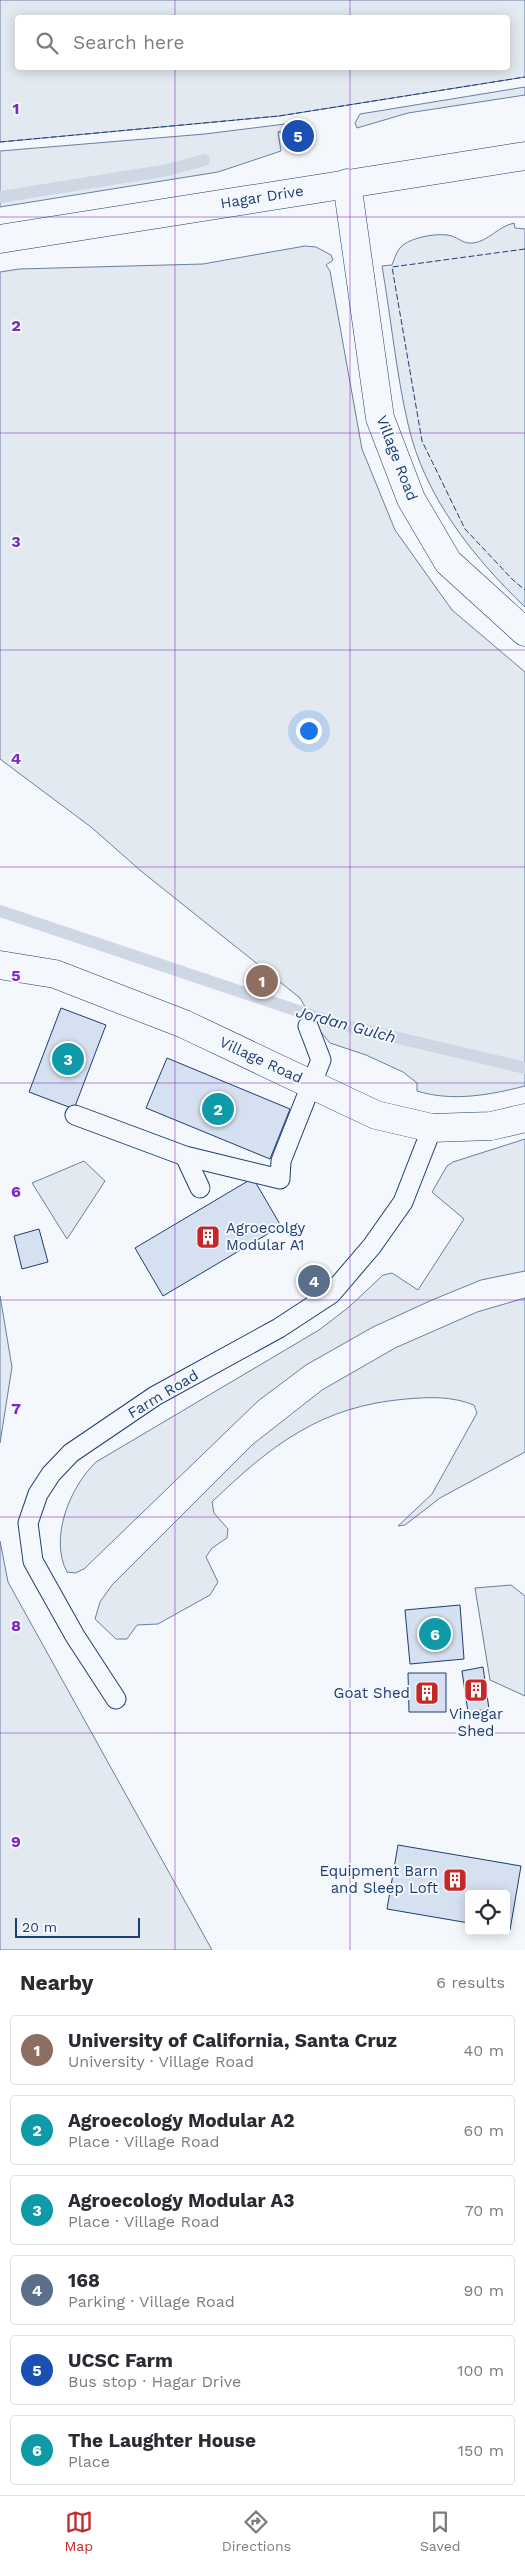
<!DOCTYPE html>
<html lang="en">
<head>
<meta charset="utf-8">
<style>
  body { margin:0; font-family:"Work Sans",sans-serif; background:#f7f7f7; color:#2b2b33 }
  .controls { position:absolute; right:15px; bottom:15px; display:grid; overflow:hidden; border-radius:5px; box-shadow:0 2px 12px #0003 }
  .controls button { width:45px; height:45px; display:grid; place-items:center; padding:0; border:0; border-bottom:1px solid #e1e1e2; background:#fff; color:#2b2b33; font:25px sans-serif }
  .scale { position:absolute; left:15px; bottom:12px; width:125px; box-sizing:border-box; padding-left:5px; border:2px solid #1d3f73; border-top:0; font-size:14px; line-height:18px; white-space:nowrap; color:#1d3f73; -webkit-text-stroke:4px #f4f7fb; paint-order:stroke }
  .you { position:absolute; left:308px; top:730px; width:18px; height:18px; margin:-12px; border:4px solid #fff; border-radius:50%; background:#1a73e8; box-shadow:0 0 0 8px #1a73e833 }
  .badge { display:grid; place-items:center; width:32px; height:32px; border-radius:50%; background:#c62828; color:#fff; font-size:16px; font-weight:700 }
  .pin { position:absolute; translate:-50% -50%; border:2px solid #fff; box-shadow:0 1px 5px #0006 }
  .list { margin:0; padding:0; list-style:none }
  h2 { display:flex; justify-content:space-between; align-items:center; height:65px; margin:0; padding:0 20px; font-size:21px }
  h2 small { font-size:16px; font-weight:400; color:#7c7c81 }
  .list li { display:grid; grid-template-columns:32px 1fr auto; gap:15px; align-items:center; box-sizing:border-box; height:70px; margin:0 10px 10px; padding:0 10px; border:1px solid #e1e1e2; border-radius:5px }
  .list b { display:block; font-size:19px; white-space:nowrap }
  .list p { margin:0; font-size:16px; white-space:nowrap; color:#7c7c81 }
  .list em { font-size:16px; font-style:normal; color:#7c7c81 }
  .icon { flex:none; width:28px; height:28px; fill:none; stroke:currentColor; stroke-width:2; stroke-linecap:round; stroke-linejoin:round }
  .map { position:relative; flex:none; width:525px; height:1950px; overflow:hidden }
  .search { position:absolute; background:#fff; box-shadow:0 2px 12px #0003; left:15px; right:15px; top:15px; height:55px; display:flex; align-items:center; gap:12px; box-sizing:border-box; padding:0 18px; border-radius:5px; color:#7c7c81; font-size:19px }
  .sheet { height:545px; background:#fff }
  nav { display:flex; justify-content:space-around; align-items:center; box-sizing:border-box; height:70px; border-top:1px solid #e1e1e2; background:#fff; font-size:14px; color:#7c7c81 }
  nav a { display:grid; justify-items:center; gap:2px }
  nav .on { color:#c62828 }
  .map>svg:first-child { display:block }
  .green { fill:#e3e9f0; stroke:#687fa3; fill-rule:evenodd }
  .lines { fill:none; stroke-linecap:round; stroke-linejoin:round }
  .stream { stroke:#cfd7e4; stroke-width:12 }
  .building { fill:#d5e0f0; stroke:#1d3f73 }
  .lane-casing { stroke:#1d3f73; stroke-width:21 }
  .street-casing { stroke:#1d3f73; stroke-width:29 }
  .secondary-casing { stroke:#1d3f73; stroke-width:29 }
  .lane { stroke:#f4f7fb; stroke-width:19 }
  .street { stroke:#f4f7fb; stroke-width:28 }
  .secondary { stroke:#f4f7fb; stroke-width:28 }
  .fence { stroke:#1d3f73; stroke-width:1; stroke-dasharray:6 2.5; stroke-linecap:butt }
  .grid { fill:none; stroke:#7b2cbf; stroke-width:1; stroke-opacity:0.55 }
  .labels { text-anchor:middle; stroke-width:4; stroke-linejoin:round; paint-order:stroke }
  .street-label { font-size:15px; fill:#1d3f73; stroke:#f4f7fb }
  .poi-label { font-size:15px; fill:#1d3f73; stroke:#f4f7fb; text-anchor:end }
  .water-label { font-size:16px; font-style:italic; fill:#1d3f73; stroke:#f4f7fb }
  .grid-label { font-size:16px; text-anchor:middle; font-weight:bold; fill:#7b2cbf; stroke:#f4f7fb; stroke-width:4; stroke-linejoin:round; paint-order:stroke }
</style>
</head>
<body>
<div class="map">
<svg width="525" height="1950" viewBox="0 0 525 1950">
  <rect width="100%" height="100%" fill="#f4f7fb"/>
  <!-- green -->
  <g class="green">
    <path d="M0,0h525v77l-246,39 -279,26zM18,18h490v50h-490z"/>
    <polygon points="525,87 525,95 408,113 357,128 355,123 360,114"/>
    <polygon points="293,123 297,127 278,132 281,151 218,172 0,207 0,151 205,134"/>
    <path d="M514,223l1,5 10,1v378c-52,-50 -101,-111 -117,-183 -12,-52 -17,-106 -26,-158l10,-1c3,-8 5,-15 11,-20 10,-8 37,-13 49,-9 8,3 12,8 21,7 16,-2 24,-16 41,-20z"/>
    <path d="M305,246l11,1 15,8 2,5 -7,5 4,6 32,178 33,81 57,80 73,62v414c-35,9 -73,16 -108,5v-8l-14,-11 -37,-17 -36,-12 -14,-17 -16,-28 -159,-127 -50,-44 -91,-68v-487l19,-3 184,-5z"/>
    <path d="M525,1139v132l-44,9 -49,20 -59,27 -67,38 -48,36 -174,168 -9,4 -8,-1c-18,-34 3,-85 29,-110l223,-132 30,-23 34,-32 9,-2 26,17 46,-71 -32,-27 15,-26 6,-4z"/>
    <polygon points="84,1161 105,1181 67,1239 32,1183"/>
    <polygon points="0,1296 12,1367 0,1443"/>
    <path d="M525,1298v154l-85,46 -35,27 -7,1 34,-32 45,-81 -3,-8c-23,-9 -44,-8 -68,-6 -85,7 -135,46 -194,103l2,11 14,16 -1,9 -15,10 -6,9 12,25 -8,13 -52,29 -21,1 -10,14h-11l-21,-20 5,-17 12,-17 140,-140 70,-55 73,-42 82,-36z"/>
    <polygon points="0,1541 8,1582 212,1950 0,1950"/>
    <polygon points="511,1585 525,1596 525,1696 490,1680 475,1588"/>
  </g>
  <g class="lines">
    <!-- stream -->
    <g class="stream">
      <polyline points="0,197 168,170 204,160"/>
      <polyline points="0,911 331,1022 525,1068"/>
    </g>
  </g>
  <!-- building -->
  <g class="building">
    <polygon points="300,127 303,143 285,148 280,132"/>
    <polygon points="61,1008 106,1025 74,1109 29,1092"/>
    <polygon points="167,1058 290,1109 270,1159 146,1108"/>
    <polygon points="253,1178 281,1226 163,1296 135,1248"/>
    <polygon points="39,1229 48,1262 22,1269 14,1236"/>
    <polygon points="460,1605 464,1659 410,1664 405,1610"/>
    <polygon points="483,1667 489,1709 468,1712 462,1671"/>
    <polygon points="408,1673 446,1673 446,1712 409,1712"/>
    <polygon points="398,1845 521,1866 510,1930 506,1930 506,1894 469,1894 469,1923 387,1909"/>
  </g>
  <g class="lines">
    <!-- lane casing -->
    <g class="lane-casing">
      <g id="lane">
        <polyline points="75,1115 185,1156 280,1179 281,1161 321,1060 308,1026"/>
        <polyline points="185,1156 200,1188"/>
        <polyline points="116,1699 75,1636 33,1561 28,1523 38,1494 51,1474 71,1453 155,1396 279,1328 331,1294 372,1246 403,1202 432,1128"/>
      </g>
    </g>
    <!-- street casing -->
    <g class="street-casing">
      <g id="street">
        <polyline points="347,183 380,418 411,499 448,562 525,632"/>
        <polyline points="0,965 55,974 184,1024 376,1115 432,1128 491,1126 525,1118"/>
      </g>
    </g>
    <!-- secondary casing -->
    <g class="secondary-casing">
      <polyline id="secondary" points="0,239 525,156"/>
    </g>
    <!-- lane -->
    <use href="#lane" class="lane"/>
    <!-- street -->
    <use href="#street" class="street"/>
    <!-- secondary -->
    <use href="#secondary" class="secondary"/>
    <!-- fence -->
    <g class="fence">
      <polyline points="0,142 279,116 525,77"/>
      <polyline points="525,249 392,267 422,441 465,529 513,580 525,590"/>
    </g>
  </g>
  <!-- grid -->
  <path class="grid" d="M175,0v18M350,0v18M175,68v1882M350,68v1882M0,217h525M0,433h525M0,650h525M0,867h525M0,1083h525M0,1300h525M0,1517h525M0,1733h525"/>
  <!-- icons -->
  <defs>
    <g id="building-square" transform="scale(1.25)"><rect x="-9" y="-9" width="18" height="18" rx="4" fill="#c62828" stroke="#f4f7fb"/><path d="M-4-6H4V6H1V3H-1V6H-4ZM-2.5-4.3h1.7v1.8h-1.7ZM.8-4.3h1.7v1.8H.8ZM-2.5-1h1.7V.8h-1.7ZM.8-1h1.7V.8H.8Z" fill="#fff"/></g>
  </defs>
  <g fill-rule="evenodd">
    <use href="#building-square" x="208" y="1237"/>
    <use href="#building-square" x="476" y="1690"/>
    <use href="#building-square" x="427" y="1693"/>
    <use href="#building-square" x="455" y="1880"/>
  </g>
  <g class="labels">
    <!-- street labels -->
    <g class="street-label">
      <text transform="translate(262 197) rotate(-9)" y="5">Hagar Drive</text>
      <text transform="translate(397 458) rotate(69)" y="5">Village Road</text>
      <text transform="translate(261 1060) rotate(25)" y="5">Village Road</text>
      <text transform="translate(163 1394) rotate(-31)" y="5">Farm Road</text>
    </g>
    <!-- poi labels -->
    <g class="poi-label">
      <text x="226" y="1233" text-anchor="start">Agroecolgy<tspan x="226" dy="17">Modular A1</tspan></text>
      <text x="410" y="1698">Goat Shed</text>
      <text x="476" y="1719" text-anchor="middle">Vinegar<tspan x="476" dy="17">Shed</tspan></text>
      <text x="438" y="1876">Equipment Barn<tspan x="438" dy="17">and Sleep Loft</tspan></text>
    </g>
    <!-- water labels -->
    <g class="water-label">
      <text transform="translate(346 1024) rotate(15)" y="6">Jordan Gulch</text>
    </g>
  </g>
  <g class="grid-label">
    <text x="16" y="114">1</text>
    <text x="16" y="331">2</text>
    <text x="16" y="547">3</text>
    <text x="16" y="764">4</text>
    <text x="16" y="981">5</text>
    <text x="16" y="1197">6</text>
    <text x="16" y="1414">7</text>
    <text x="16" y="1631">8</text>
    <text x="16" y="1847">9</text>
  </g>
</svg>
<div class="controls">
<button><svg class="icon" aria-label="locate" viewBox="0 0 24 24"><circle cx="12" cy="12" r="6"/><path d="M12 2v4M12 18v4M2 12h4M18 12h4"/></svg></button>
</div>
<div class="scale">20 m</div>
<div class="you"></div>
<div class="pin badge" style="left:262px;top:981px;background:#8d6e63">1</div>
<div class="pin badge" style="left:218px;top:1109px;background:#0f9aa8">2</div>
<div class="pin badge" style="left:68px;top:1059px;background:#0f9aa8">3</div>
<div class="pin badge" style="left:314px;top:1281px;background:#5c6f8a">4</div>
<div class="pin badge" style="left:298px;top:136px;background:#1a4fb4">5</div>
<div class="pin badge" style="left:435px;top:1634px;background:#0f9aa8">6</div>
<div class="search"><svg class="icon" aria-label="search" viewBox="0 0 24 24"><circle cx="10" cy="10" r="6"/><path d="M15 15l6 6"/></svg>Search here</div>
</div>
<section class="sheet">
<h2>Nearby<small>6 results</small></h2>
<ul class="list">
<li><span class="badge" style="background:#8d6e63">1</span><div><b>University of California, Santa Cruz</b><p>University · Village Road</p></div><em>40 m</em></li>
<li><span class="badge" style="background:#0f9aa8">2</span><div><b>Agroecology Modular A2</b><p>Place · Village Road</p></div><em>60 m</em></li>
<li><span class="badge" style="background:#0f9aa8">3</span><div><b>Agroecology Modular A3</b><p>Place · Village Road</p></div><em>70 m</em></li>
<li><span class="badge" style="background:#5c6f8a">4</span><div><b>168</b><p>Parking · Village Road</p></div><em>90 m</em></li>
<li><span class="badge" style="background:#1a4fb4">5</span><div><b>UCSC Farm</b><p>Bus stop · Hagar Drive</p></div><em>100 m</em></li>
<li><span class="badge" style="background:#0f9aa8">6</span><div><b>The Laughter House</b><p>Place</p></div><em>150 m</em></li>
</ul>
</section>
<nav>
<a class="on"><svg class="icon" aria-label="map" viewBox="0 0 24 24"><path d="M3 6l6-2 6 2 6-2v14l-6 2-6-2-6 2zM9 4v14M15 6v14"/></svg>Map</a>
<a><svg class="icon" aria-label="directions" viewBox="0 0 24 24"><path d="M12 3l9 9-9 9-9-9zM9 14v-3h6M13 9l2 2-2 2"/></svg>Directions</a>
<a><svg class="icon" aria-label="saved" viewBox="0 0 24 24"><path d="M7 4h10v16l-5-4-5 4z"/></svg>Saved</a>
</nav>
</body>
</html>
